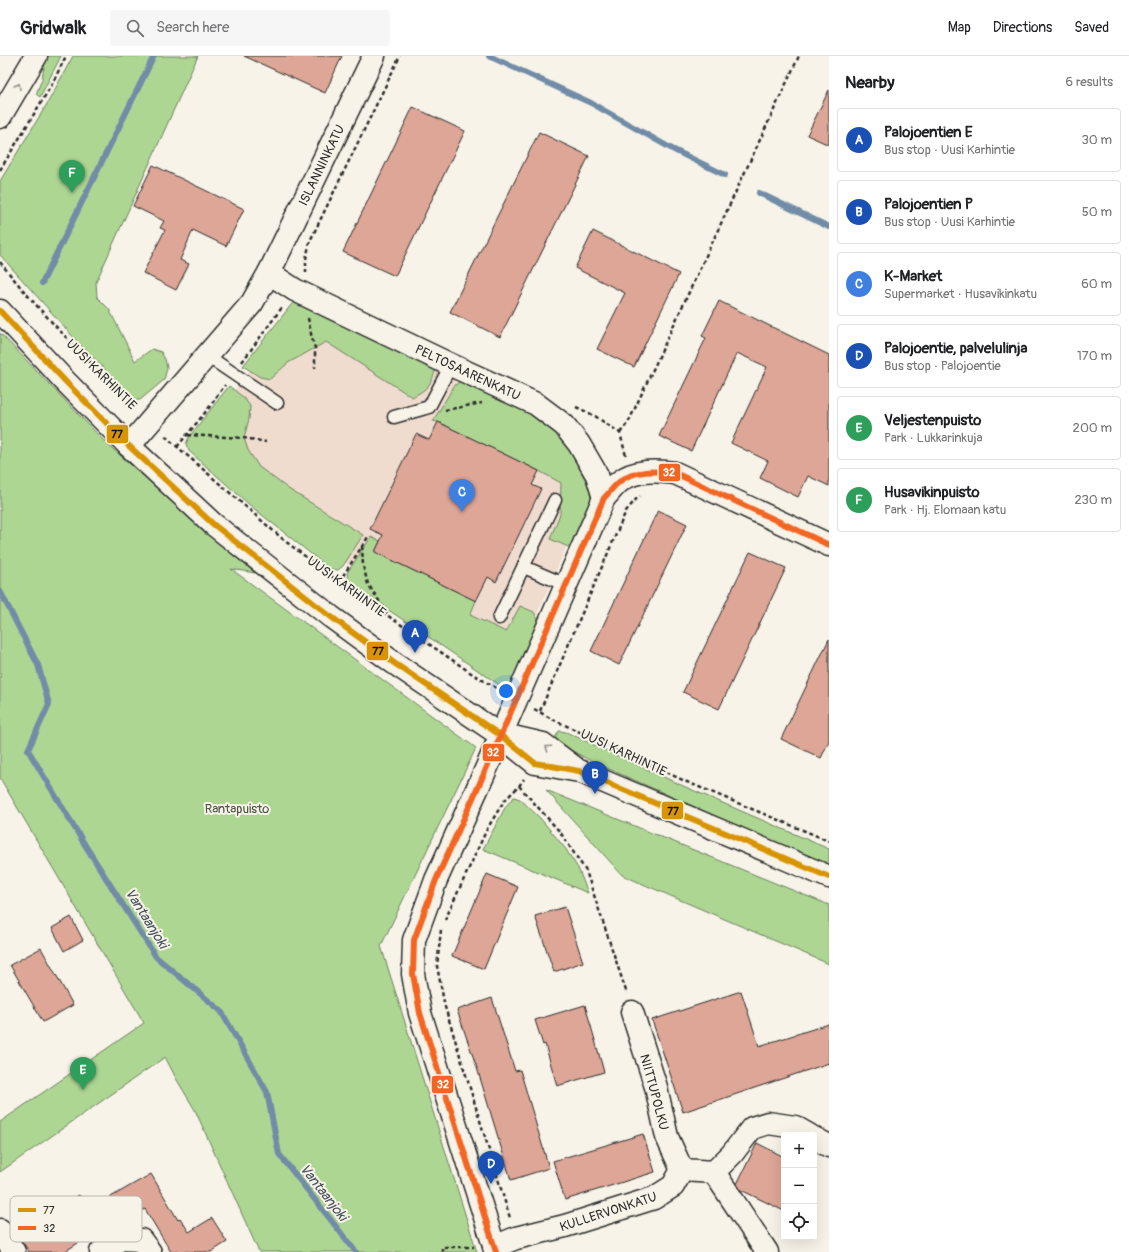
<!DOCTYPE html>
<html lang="en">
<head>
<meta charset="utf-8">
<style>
  body { margin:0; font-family:Pangolin,sans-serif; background:#f6f6f6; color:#202124 }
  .controls { position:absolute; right:12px; bottom:12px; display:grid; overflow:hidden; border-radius:4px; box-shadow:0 4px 16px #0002 }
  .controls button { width:36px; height:36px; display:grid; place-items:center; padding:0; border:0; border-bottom:1px solid #e0e0e0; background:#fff; color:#202124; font:20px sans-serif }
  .you { position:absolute; left:506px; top:635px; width:14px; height:14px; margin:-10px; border:3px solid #fff; border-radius:50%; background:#1a73e8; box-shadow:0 0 0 6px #1a73e833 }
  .badge { display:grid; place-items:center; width:26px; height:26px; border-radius:50%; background:#b45309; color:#fff; font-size:13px; font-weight:700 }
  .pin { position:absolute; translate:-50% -33px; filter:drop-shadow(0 1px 2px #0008) }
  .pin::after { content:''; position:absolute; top:21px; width:14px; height:12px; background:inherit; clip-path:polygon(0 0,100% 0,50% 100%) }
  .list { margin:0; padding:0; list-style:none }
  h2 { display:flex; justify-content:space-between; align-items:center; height:52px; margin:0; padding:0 16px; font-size:17px }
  h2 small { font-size:13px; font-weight:400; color:#757577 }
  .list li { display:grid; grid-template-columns:26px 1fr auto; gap:12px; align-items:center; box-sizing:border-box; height:64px; margin:0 8px 8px; padding:0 8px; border:1px solid #e0e0e0; border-radius:4px }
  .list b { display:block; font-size:15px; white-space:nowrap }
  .list p { margin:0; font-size:13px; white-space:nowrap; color:#757577 }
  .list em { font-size:13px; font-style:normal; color:#757577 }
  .icon { flex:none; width:22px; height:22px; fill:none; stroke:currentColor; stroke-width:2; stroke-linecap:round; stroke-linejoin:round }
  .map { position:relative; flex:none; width:829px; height:1196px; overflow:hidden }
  header { display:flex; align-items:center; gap:24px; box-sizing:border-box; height:56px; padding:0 20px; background:#fff; border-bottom:1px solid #e0e0e0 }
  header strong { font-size:19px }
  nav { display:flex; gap:22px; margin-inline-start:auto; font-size:14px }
  .search { width:280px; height:36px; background:#f6f6f6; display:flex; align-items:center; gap:10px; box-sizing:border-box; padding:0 14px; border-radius:4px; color:#757577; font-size:15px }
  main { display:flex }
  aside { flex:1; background:#fff }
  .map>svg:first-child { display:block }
  .built { fill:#f0dccf }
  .green { fill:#aed693; stroke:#6c805f }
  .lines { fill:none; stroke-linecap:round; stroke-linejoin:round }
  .stream { stroke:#718ca7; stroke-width:6 }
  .building { fill:#dea696; stroke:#2b2b2b }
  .lane-casing { stroke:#2b2b2b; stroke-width:15 }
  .street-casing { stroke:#2b2b2b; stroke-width:25 }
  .secondary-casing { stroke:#2b2b2b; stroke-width:25 }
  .path { stroke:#2b2b2b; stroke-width:2.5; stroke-dasharray:4 3; stroke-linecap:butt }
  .lane { stroke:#f7f3e8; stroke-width:12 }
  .street { stroke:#f7f3e8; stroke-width:22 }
  .secondary { stroke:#f7f3e8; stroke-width:22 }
  .bus-1-casing { stroke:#f7f3e8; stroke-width:9 }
  .bus-2-casing { stroke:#f7f3e8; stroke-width:9 }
  .bus-1 { stroke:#d89406; stroke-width:6 }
  .bus-2 { stroke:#f26522; stroke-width:6 }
  .oneway { stroke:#918f8a }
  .labels { text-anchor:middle; stroke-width:4; stroke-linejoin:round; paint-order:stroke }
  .street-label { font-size:13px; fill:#2b2b2b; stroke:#f7f3e8 }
  .park-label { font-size:13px; fill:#4c5645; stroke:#f7f3e8 }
  .water-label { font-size:14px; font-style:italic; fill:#48535f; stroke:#f7f3e8 }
  .key { fill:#f7f3e8; stroke:#bab7af; stroke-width:1 }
  .key-label { font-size:11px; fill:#2b2b2b }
  .line-badge { stroke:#f7f3e8; stroke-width:1.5 }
  .badge-label { font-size:11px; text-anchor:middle; font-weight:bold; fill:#fff }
  .pale-badge-label { font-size:11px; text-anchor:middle; font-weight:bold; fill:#111 }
</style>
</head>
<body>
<header>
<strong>Gridwalk</strong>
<div class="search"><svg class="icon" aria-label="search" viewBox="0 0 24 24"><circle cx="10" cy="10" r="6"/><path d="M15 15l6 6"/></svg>Search here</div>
<nav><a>Map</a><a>Directions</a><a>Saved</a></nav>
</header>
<main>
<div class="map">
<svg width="829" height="1196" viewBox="0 0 829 1196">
  <rect width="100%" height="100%" fill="#f7f3e8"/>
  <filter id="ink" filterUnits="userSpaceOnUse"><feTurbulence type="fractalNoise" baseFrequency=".025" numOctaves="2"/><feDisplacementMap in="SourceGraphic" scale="8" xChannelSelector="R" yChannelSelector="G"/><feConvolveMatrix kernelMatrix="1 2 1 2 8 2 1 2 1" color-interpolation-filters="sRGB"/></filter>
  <g filter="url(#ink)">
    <!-- built -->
    <polygon class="built" points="303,249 543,368 590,437 507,627 189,390"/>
    <!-- green -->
    <g class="green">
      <polygon points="46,0 61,0 40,41 36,38 42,23"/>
      <polygon points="73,0 198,0 96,226 97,241 109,253 135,305 152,293 161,296 165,303 167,312 164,324 140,344 135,344 76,284 0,199 0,125 47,48"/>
      <path d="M295,244l141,68c-5,17 -8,21 -24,29l-86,-55 -38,21 -18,16 -10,-2 -17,-11z"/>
      <polygon points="0,277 106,387 255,517 231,513 476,692 381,890 477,1196 259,1196 195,1054 177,1024 165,1001 0,1116 0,1066 144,967 0,722"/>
      <polygon points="462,324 538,360 564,381 588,429 591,441 590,452 573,493 550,483 560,458 561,427 539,415 438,366 433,365 454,330"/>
      <polygon points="229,330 243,341 250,350 249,363 244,382 248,394 259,411 290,434 363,479 343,510 338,514 330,513 252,451 189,395 186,388 189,381"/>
      <path d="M371,481l9,4 -5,11 101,49 -6,14 36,17 14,-26 14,6 5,10c-7,17 -20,56 -35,66l-154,-104 -3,-11z"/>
      <polygon points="559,675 566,676 681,729 829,793 829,810 593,706 553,685"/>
      <polygon points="546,734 829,849 829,908 622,819"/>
      <polygon points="514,741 520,743 540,762 565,792 578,812 588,837 483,793 506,750"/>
    </g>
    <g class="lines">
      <!-- stream -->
      <g class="stream">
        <polyline points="489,0 591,47 674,94 725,119"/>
        <polyline points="759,137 829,171"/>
        <polyline points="42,227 154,0"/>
        <polyline points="0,535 38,609 49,648 28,694 85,789 156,901 221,955 267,1036 279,1098 356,1196"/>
      </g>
    </g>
    <!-- building -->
    <g class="building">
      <polygon points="244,0 342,0 325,37"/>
      <polygon points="829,34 829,89 807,79"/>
      <polygon points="413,51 465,75 395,220 343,196"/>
      <polygon points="539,76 589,100 500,281 450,256"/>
      <polygon points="153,109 244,153 226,190 193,174 180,204 189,208 176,234 143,217 165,174 160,172 164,165 133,150"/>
      <polygon points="593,175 679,218 634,311 597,293 625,237 575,212"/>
      <polygon points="719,245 829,299 829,430 808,420 798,441 760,422 768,405 731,387 767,311 737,297 691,395 659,380 706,282 702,280"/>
      <polygon points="438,366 539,415 532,429 541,433 496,526 488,521 476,545 375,496 383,479 370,473 416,378 429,384"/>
      <polygon points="658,454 687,468 619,609 591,595"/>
      <polygon points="750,496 786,512 719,653 683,636"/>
      <polygon points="829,583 829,685 821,702 781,683"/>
      <polygon points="487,818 518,831 484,913 452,900"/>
      <polygon points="565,851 583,906 554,916 535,860"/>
      <polygon points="71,861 83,884 64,895 52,872"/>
      <polygon points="41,892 73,949 43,966 10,909"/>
      <polygon points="741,935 759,990 829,968 829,1007 683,1056 652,964"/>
      <polygon points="492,942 515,1015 520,1014 549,1112 511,1124 477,1012 457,954"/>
      <polygon points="585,949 604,1016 557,1030 545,988 543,989 535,964"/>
      <polygon points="643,1078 655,1116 565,1144 553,1105"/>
      <polygon points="757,1087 784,1101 784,1155 741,1134 737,1128"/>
      <polygon points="151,1118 178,1164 180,1162 189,1176 212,1162 227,1186 211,1196 171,1196 145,1153 123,1166 109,1142"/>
      <polygon points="79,1139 96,1165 85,1173 89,1180 64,1196 29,1196 18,1179"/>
    </g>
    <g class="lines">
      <!-- lane casing -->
      <g class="lane-casing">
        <g id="lane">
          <polyline points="206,299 277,347"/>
          <polyline points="394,361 429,351 451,309"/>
          <polyline points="524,511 566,529"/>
          <polyline points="499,562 555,444"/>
        </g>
      </g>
      <!-- street casing -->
      <g class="street-casing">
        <g id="street">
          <polyline points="269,217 295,234 451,309 536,348 564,369 579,388 597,419 604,442"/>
          <polyline points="129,390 252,247 269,217 374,0"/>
          <polyline points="632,956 656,1031 667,1081 682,1114"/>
          <polyline points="814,1082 829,1090"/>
          <polyline points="714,1116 732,1098 752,1072 768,1067 795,1071 809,1079"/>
          <polyline points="0,1174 14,1196"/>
          <polyline points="494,1191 516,1182 565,1170 654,1142 673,1130 682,1114 714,1116 767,1196"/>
          <polyline points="101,1196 121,1183 141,1184 150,1196"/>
          <path d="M496,1196l-76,-239 -7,-39 1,-34 22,-60 47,-104 121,-278c5,-5 10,-12 15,-16 16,-13 37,-11 56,-9l154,72"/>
        </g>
      </g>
      <!-- secondary casing -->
      <g class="secondary-casing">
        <g id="secondary">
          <polyline points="0,61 36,0"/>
          <polyline points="0,255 65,325 129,390 213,468 330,560 394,607 500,679 535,707 579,715 829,821"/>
          <polyline points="504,679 543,688 575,712"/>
        </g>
      </g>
      <!-- path -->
      <g class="path">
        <polyline points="0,114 51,30 66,0"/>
        <path d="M0,206c41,52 89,99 135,145"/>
        <polyline points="306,217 306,203 310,185 400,0"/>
        <polyline points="308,262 312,283 315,292 315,312"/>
        <polyline points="242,306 283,250"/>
        <polyline points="576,351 595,360 620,377 626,400"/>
        <polyline points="445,354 482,347"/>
        <polyline points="620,377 629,365 799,0"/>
        <polyline points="187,379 244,382 266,386"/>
        <polyline points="165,380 285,485 339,526 474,619 498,633"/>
        <polyline points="177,391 208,353 225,329"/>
        <polyline points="362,490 363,510 368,528 387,557"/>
        <polyline points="339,526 368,481"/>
        <polyline points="534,653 552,663 687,726 829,785"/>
        <polyline points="540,655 626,455 638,441 640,440"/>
        <polyline points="519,730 560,776 586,815 627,938"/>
        <polyline points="445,864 487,773 504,745 519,730 524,723"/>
        <polyline points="441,874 437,910 445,951 510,1162"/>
        <polyline points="442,1196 442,1191 474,1191"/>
      </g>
      <!-- lane -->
      <use href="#lane" class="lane"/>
      <!-- street -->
      <use href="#street" class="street"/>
      <!-- secondary -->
      <use href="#secondary" class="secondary"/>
      <!-- bus-1 casing -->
      <g class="bus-1-casing">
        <polyline id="bus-1" points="0,255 65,325 129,390 213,468 330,560 394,607 500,679 535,707 579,715 829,821"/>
      </g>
      <!-- bus-2 casing -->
      <g class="bus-2-casing">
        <path id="bus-2" d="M496,1196l-76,-239 -7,-39 1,-34 22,-60 47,-104 121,-278c5,-5 10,-12 15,-16 16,-13 37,-11 56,-9l154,72"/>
      </g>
      <!-- bus-1 -->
      <use href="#bus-1" class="bus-1"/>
      <!-- bus-2 -->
      <use href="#bus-2" class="bus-2"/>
    </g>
    <!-- one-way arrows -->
    <defs><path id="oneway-chevron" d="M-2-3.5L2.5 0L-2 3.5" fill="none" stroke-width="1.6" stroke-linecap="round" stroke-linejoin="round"/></defs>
    <g class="oneway">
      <use href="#oneway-chevron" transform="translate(18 30) rotate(-59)"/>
      <use href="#oneway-chevron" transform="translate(548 692) rotate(-145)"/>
    </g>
  </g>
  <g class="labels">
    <!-- street labels -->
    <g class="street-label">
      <text transform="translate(321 109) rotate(-64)" y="5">ISLANNINKATU</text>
      <text transform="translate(468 316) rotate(25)" y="5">PELTOSAARENKATU</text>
      <text transform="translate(102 318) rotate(45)" y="5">UUSI KARHINTIE</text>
      <text transform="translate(347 530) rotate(36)" y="5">UUSI KARHINTIE</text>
      <text transform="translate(624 696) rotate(25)" y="5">UUSI KARHINTIE</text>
      <text transform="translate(655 1036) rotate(75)" y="5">NIITTUPOLKU</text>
      <text transform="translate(608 1155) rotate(-18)" y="5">KULLERVONKATU</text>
    </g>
    <!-- park labels -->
    <g class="park-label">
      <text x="237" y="757">Rantapuisto</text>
    </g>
    <!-- water labels -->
    <g class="water-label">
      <text transform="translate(147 862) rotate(58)" y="5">Vantaanjoki</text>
      <text transform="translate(324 1136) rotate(52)" y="5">Vantaanjoki</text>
    </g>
  </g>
  <!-- legend -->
  <rect x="10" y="1140" width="132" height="46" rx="6" class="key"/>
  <rect x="18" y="1152" width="18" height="4" fill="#d89406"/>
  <rect x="18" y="1170" width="18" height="4" fill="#f26522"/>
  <g class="key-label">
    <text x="43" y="1158">77</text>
    <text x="43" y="1176">32</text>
  </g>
  <g class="line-badge">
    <rect x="106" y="368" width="23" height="20" rx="4" fill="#d89406"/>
    <rect x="658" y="407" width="23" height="19" rx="4" fill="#f26522"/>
    <rect x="366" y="585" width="23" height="20" rx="4" fill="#d89406"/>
    <rect x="482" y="687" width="23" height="19" rx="4" fill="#f26522"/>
    <rect x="661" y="745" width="23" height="19" rx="4" fill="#d89406"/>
    <rect x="431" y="1019" width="23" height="19" rx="4" fill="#f26522"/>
  </g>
  <g class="badge-label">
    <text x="669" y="420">32</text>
    <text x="493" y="700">32</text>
    <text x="443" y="1032">32</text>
  </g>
  <g class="pale-badge-label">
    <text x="117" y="382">77</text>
    <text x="378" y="599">77</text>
    <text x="673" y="759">77</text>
  </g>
</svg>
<div class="controls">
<button>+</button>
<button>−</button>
<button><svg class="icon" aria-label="locate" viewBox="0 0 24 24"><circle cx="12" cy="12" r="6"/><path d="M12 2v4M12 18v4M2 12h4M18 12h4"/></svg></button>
</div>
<div class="you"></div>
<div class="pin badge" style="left:415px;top:597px;background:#1a4fb4">A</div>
<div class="pin badge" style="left:595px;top:738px;background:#1a4fb4">B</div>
<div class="pin badge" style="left:462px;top:456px;background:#3f7fe0">C</div>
<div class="pin badge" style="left:491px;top:1128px;background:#1a4fb4">D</div>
<div class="pin badge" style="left:83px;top:1034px;background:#2e9e5b">E</div>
<div class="pin badge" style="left:72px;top:137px;background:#2e9e5b">F</div>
</div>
<aside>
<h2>Nearby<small>6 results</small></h2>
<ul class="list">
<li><span class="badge" style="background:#1a4fb4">A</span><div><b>Palojoentien E</b><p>Bus stop · Uusi Karhintie</p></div><em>30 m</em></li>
<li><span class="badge" style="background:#1a4fb4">B</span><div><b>Palojoentien P</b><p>Bus stop · Uusi Karhintie</p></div><em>50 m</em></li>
<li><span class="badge" style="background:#3f7fe0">C</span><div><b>K-Market</b><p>Supermarket · Husavikinkatu</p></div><em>60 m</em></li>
<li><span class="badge" style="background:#1a4fb4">D</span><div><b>Palojoentie, palvelulinja</b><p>Bus stop · Palojoentie</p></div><em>170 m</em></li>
<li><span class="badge" style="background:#2e9e5b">E</span><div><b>Veljestenpuisto</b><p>Park · Lukkarinkuja</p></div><em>200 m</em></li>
<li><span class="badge" style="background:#2e9e5b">F</span><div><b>Husavikinpuisto</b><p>Park · Hj. Elomaan katu</p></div><em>230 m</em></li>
</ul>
</aside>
</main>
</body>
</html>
